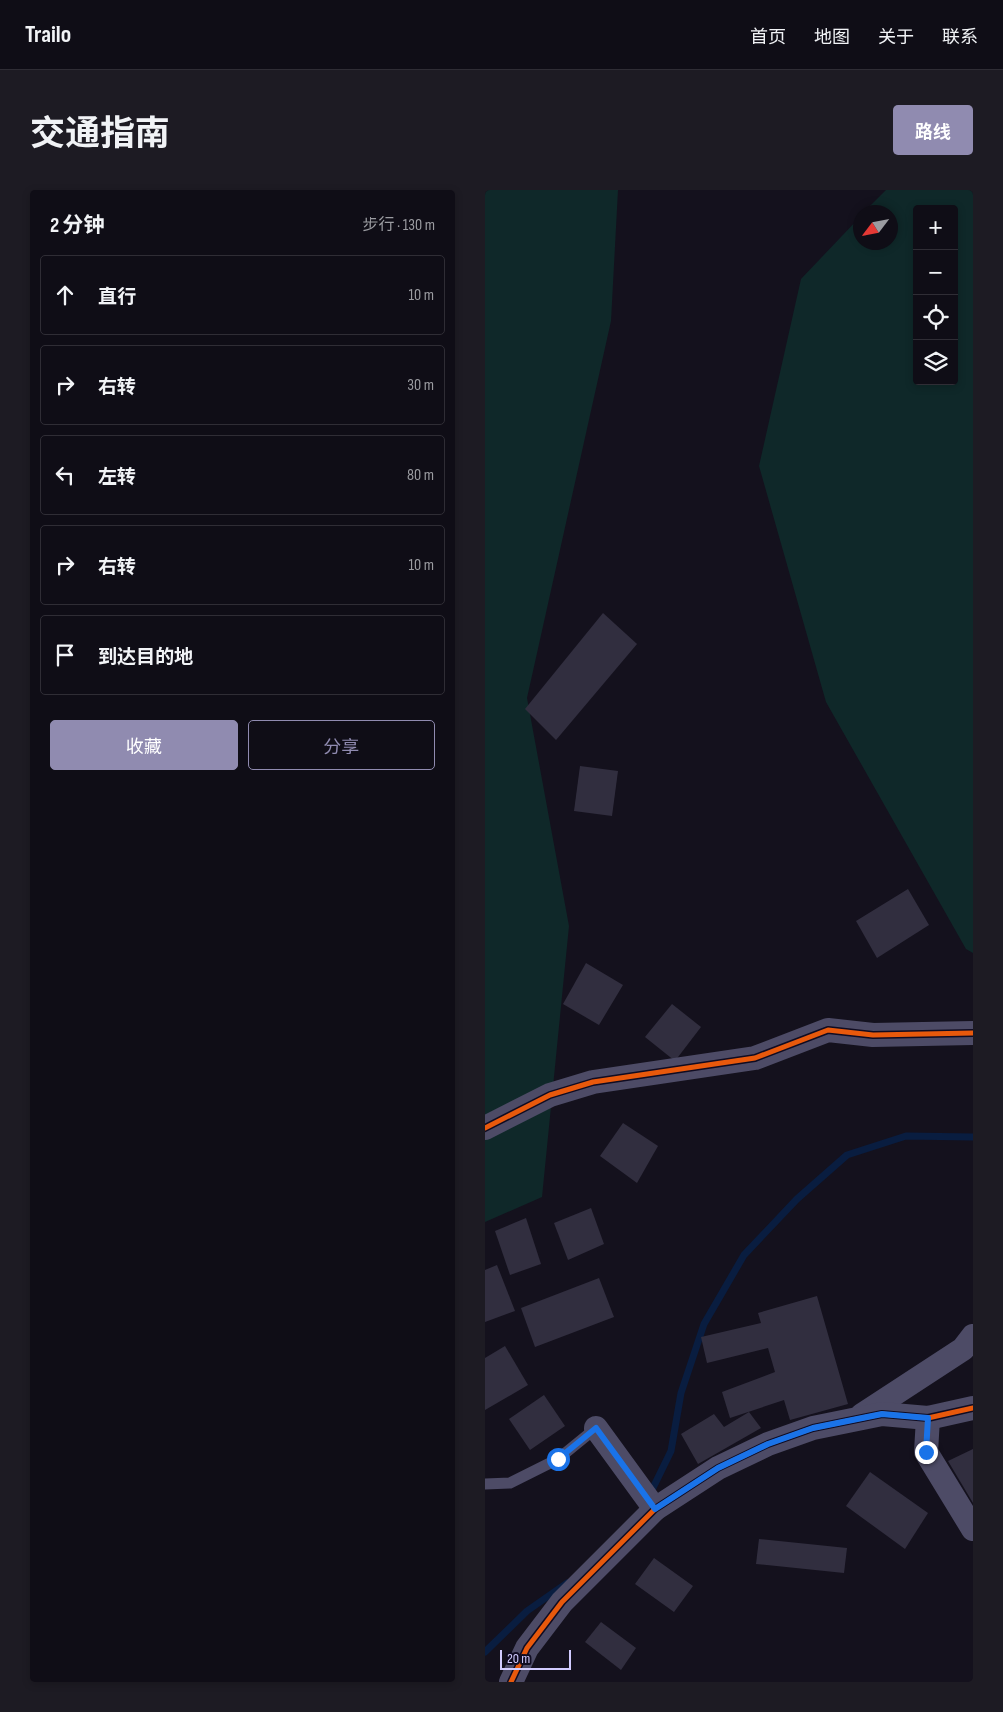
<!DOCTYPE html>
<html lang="zh">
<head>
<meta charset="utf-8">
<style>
  body { margin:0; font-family:"Sofia Sans Condensed","Noto Sans SC",sans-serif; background:#1d1b23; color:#f1f3f6 }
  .controls { position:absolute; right:15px; top:15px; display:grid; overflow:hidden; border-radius:5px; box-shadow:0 2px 8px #0003 }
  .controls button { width:45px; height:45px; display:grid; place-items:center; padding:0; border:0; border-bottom:1px solid #2f2d35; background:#0f0d16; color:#f1f3f6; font:25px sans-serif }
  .compass { position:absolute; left:368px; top:15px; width:45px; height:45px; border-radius:50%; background:#0f0d16; box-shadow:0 2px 8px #0003; rotate:238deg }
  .scale { position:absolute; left:15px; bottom:12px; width:71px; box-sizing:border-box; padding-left:5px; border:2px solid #d2ccff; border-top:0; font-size:14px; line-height:18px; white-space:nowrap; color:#d2ccff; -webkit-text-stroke:4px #100c22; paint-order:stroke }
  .stop { position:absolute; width:15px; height:15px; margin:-11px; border:4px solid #1a73e8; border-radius:50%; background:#fff }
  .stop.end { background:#1a73e8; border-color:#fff; box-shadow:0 1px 5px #0008 }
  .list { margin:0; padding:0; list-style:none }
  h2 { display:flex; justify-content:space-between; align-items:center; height:65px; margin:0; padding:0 20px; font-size:21px }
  h2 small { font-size:16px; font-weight:400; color:#9b9ca1 }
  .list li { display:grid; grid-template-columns:32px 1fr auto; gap:15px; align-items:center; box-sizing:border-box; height:80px; margin:0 10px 10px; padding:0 10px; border:1px solid #2f2d35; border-radius:5px }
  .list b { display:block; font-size:19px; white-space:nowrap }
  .list em { font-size:16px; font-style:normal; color:#9b9ca1 }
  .actions { display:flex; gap:10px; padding:15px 20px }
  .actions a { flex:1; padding:11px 0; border:1px solid #908bb0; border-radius:5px; text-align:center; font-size:18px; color:#908bb0 }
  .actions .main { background:#908bb0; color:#fff }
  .icon { flex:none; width:28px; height:28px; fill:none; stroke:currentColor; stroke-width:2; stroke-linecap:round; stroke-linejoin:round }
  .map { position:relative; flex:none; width:488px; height:1492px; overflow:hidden; border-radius:5px }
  header { display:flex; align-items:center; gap:30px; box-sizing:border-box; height:70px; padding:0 25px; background:#0f0d16; border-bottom:1px solid #2f2d35 }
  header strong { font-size:24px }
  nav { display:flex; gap:28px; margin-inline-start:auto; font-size:18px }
  .intro { display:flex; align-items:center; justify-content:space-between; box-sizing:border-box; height:120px; padding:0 30px }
  h1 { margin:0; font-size:35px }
  .button { padding:12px 22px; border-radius:5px; background:#908bb0; color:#fff; font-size:18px; font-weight:700 }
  main { display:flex; gap:30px; padding:0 30px }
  aside { flex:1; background:#0f0d16; border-radius:5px; box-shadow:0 2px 8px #0003 }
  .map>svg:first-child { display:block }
  .green { fill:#0f2829; fill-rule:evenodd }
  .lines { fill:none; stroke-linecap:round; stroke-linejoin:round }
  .stream { stroke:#091d40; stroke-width:7 }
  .building { fill:#312e3f }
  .service { stroke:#4d4b66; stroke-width:11 }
  .minor { stroke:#4d4b66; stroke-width:24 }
  .cycleway-casing { stroke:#100c22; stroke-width:8 }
  .cycleway { stroke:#e8590c; stroke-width:5 }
  .route { stroke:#1a73e8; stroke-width:6 }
</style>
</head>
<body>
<header>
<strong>Trailo</strong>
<nav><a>首页</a><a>地图</a><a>关于</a><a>联系</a></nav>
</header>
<div class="intro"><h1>交通指南</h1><a class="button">路线</a></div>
<main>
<aside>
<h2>2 分钟<small>步行 · 130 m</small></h2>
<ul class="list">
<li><svg class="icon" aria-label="ahead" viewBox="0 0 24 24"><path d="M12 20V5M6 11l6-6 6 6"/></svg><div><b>直行</b></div><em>10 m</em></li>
<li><svg class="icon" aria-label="right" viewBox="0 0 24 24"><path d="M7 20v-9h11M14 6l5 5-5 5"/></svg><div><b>右转</b></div><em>30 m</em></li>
<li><svg class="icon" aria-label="left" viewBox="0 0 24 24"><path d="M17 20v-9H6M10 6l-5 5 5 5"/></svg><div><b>左转</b></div><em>80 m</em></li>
<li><svg class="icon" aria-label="right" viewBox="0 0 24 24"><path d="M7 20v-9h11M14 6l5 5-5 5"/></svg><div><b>右转</b></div><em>10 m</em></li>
<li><svg class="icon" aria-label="arrive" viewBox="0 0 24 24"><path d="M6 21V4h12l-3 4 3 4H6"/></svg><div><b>到达目的地</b></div></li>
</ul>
<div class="actions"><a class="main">收藏</a><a>分享</a></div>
</aside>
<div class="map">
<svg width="488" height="1492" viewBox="0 0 488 1492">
  <rect width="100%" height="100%" fill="#14111d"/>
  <!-- green -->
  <g class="green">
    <polygon points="0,0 133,0 126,131 42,508 84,736 57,1007 0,1032"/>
    <path d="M401,0h87v763l-7,-4 -140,-247 -67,-236 42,-187 59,-62 1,25h30v-30h-27zM432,19h37v172h-37z"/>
  </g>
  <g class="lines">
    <!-- stream -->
    <g class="stream">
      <polyline points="165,1304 186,1261 196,1203 219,1134 259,1065 312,1009 362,965 421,946 488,947"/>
      <polyline points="0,1462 42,1421 82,1393"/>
    </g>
  </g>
  <!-- building -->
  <g class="building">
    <polygon points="118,423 152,454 71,550 40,519"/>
    <polygon points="95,576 133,581 127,626 89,621"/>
    <polygon points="423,699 444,735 392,768 371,731"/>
    <polygon points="101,773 138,795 114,835 78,814"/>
    <polygon points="187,814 216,837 190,871 160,847"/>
    <polygon points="138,933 173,956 152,993 115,966"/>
    <polygon points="106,1018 119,1054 83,1070 69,1033"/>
    <polygon points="41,1028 56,1074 25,1085 10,1041"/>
    <polygon points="12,1075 30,1121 0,1132 0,1080"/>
    <polygon points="114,1088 129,1127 50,1157 36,1118"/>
    <polygon points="332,1106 363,1214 305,1230 299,1210 245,1228 237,1202 290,1182 283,1158 222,1173 216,1147 276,1133 273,1123"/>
    <polygon points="20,1156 43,1195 0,1220 0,1168"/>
    <polygon points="59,1205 80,1236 45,1260 24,1229"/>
    <polygon points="264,1222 276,1238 213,1274 196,1244 229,1224 239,1237"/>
    <polygon points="488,1259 488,1313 463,1271"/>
    <polygon points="385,1282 443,1323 420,1359 361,1316"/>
    <polygon points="274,1349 362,1358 359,1383 271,1374"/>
    <polygon points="169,1368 208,1396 189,1422 150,1394"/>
    <polygon points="116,1432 151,1458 136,1480 100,1452"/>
  </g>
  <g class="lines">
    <!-- service -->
    <polyline class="service" points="0,1294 25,1293 73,1269 111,1238"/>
    <!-- minor -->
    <g class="minor">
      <polyline points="0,938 65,905 108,892 270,868 343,840 388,845 488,843"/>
      <polyline points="377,1225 478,1159 488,1146"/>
      <polyline points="443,1228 441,1262 488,1339"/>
      <polyline points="111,1238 170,1319"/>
      <polyline points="26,1492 42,1458 77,1412 170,1319 233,1278 283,1254 328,1238 397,1224 443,1228 488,1218"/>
    </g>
    <!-- cycleway casing -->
    <g class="cycleway-casing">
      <g id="cycleway">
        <polyline points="0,938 65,905 108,892 270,868 343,840 388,845 488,843"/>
        <polyline points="26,1492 42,1458 77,1412 170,1319 233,1278 283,1254 328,1238 397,1224 443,1228 488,1218"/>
      </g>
    </g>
    <!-- cycleway -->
    <use href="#cycleway" class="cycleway"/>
  </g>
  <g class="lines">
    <!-- route -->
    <polyline class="route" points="73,1269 111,1238 170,1319 233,1278 283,1254 328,1238 397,1224 443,1228 441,1262"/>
  </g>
</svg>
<div class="controls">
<button>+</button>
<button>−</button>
<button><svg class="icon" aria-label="locate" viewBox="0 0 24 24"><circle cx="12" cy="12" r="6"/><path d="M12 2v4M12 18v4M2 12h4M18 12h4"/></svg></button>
<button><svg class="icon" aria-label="layers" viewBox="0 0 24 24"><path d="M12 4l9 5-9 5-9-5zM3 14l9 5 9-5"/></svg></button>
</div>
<svg class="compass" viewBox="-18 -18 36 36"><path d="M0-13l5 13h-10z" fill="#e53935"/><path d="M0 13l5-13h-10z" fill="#9b9ca1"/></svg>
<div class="scale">20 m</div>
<div class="stop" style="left:73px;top:1269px"></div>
<div class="stop end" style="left:441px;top:1262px"></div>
</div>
</main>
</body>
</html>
